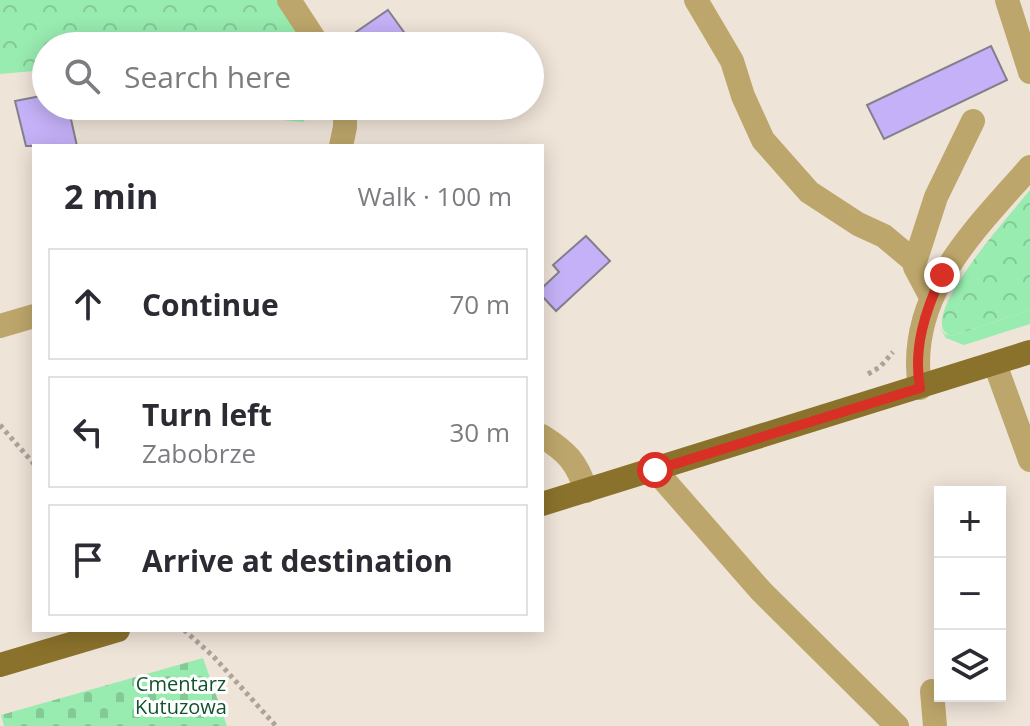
<!DOCTYPE html>
<html lang="en">
<head>
<meta charset="utf-8">
<style>
  body { margin:0; font-family:"Open Sans",sans-serif; background:#f7f7f7; color:#2b2b33 }
  .controls { position:absolute; right:24px; bottom:24px; display:grid; overflow:hidden; border-radius:0px; box-shadow:0 4px 20px #0003 }
  .controls button { width:72px; height:72px; display:grid; place-items:center; padding:0; border:0; border-bottom:2px solid #e1e1e2; background:#fff; color:#2b2b33; font:40px sans-serif }
  .stop { position:absolute; width:24px; height:24px; margin:-18px; border:6px solid #d93025; border-radius:50%; background:#fff }
  .stop.end { background:#d93025; border-color:#fff; box-shadow:0 2px 8px #0008 }
  .list { margin:0; padding:0; list-style:none }
  h2 { display:flex; justify-content:space-between; align-items:center; height:104px; margin:0; padding:0 32px; font-size:34px }
  h2 small { font-size:26px; font-weight:400; color:#7c7c81 }
  .list li { display:grid; grid-template-columns:52px 1fr auto; gap:24px; align-items:center; box-sizing:border-box; height:112px; margin:0 16px 16px; padding:0 16px; border:2px solid #e1e1e2; border-radius:0px }
  .list b { display:block; font-size:30px; white-space:nowrap }
  .list p { margin:0; font-size:26px; white-space:nowrap; color:#7c7c81 }
  .list em { font-size:26px; font-style:normal; color:#7c7c81 }
  .icon { flex:none; width:44px; height:44px; fill:none; stroke:currentColor; stroke-width:2; stroke-linecap:round; stroke-linejoin:round }
  .map { position:relative; flex:none; width:1030px; height:726px; overflow:hidden }
  .search { position:absolute; background:#fff; box-shadow:0 4px 20px #0003; left:32px; top:32px; width:512px; height:88px; display:flex; align-items:center; gap:20px; box-sizing:border-box; padding:0 28px; border-radius:44px; color:#7c7c81; font-size:30px }
  .panel { position:absolute; background:#fff; box-shadow:0 4px 20px #0003; left:32px; top:144px; width:512px; height:488px; border-radius:0px }
  .map>svg:first-child { display:block }
  .grass { fill:#98ecb0 }
  .forest { fill:url(#forest-crowns) }
  .cemetery { fill:url(#cemetery-stones) }
  .building { fill:#c4b1f7; stroke:#83808d; stroke-width:2 }
  .lines { fill:none; stroke-linecap:round; stroke-linejoin:round }
  .path { stroke:#aca49a; stroke-width:5; stroke-dasharray:4 4; stroke-linecap:butt }
  .minor { stroke:#bda66b; stroke-width:24 }
  .major { stroke:#8b722c; stroke-width:24 }
  .route { stroke:#d93025; stroke-width:10 }
  .labels { text-anchor:middle; stroke-width:6; stroke-linejoin:round; paint-order:stroke }
  .park-label { font-size:20px; fill:#0f532c; stroke:#fff }
</style>
</head>
<body>
<div class="map">
<svg width="1030" height="726" viewBox="0 0 1030 726">
  <defs>
    <pattern id="forest-crowns" width="20" height="18" patternUnits="userSpaceOnUse" patternTransform="scale(2)"><rect width="20" height="18" fill="#98ecb0"/><path d="M2 6a3 3 0 1 1 6 0M12 15a3 3 0 1 1 6 0" fill="none" stroke="#83ca97"/></pattern>
    <pattern id="cemetery-stones" width="16" height="16" patternUnits="userSpaceOnUse" patternTransform="scale(2)"><rect width="16" height="16" fill="#98ecb0"/><path d="M2 7V4a2 2 0 0 1 4 0v3zM10 15v-3a2 2 0 0 1 4 0v3z" fill="#83ca97"/></pattern>
  </defs>
  <rect width="100%" height="100%" fill="#efe4d8"/>
  <!-- grass -->
  <polygon class="grass" points="1030,310 1030,324 964,345 946,338 940,328 945,334 952,336"/>
  <!-- forest -->
  <g class="forest">
    <polygon points="0,0 297,0 313,46 46,46 46,70 0,74"/>
    <polygon points="136,106 306,106 304,122"/>
    <path d="M1030,190v120l-78,26c-43,-11 64,-128 78,-146z"/>
  </g>
  <!-- cemetery -->
  <polygon class="cemetery" points="203,658 227,726 4,726 1,715"/>
  <!-- building -->
  <g class="building">
    <polygon points="388,10 414,46 365,46 356,32"/>
    <polygon points="991,46 1007,80 884,139 867,105"/>
    <polygon points="46,95 46,106 68,106 77,146 26,146 15,101"/>
    <polygon points="586,236 610,261 556,311 542,296 542,288 559,272 553,265"/>
  </g>
  <g class="lines">
    <!-- path -->
    <g class="path">
      <polyline points="868,374 880,367 893,352"/>
      <polyline points="0,425 34,464"/>
      <polyline points="184,630 213,656 276,726"/>
    </g>
    <!-- minor -->
    <g class="minor">
      <polyline points="289,0 319,46"/>
      <polyline points="696,0 732,61 743,96 763,140 809,192 858,224 884,236 915,262 915,267 931,297"/>
      <polyline points="1007,0 1030,72"/>
      <polyline points="341,146 345,127 345,106"/>
      <polyline points="915,262 936,197 973,121"/>
      <polyline points="0,326 34,316"/>
      <polyline points="995,364 1030,460"/>
      <path d="M920,388c-15,-93 55,-158 110,-221"/>
      <path d="M542,436c25,16 35,26 44,55"/>
      <polyline points="655,470 761,591 897,726"/>
      <polyline points="932,691 935,726"/>
    </g>
    <!-- major -->
    <g class="major">
      <polyline points="542,504 1030,352"/>
      <polyline points="0,665 118,630"/>
    </g>
  </g>
  <g class="lines">
    <!-- route -->
    <path class="route" d="M655,470l265,-82c-7,-40 5,-77 22,-113"/>
  </g>
  <g class="labels">
    <!-- park labels -->
    <g class="park-label">
      <text x="181" y="691">Cmentarz<tspan x="181" dy="23">Kutuzowa</tspan></text>
    </g>
  </g>
</svg>
<div class="controls">
<button>+</button>
<button>−</button>
<button><svg class="icon" aria-label="layers" viewBox="0 0 24 24"><path d="M12 4l9 5-9 5-9-5zM3 14l9 5 9-5"/></svg></button>
</div>
<div class="stop" style="left:655px;top:470px"></div>
<div class="stop end" style="left:942px;top:275px"></div>
<div class="search"><svg class="icon" aria-label="search" viewBox="0 0 24 24"><circle cx="10" cy="10" r="6"/><path d="M15 15l6 6"/></svg>Search here</div>
<section class="panel">
<h2>2 min<small>Walk · 100 m</small></h2>
<ul class="list">
<li><svg class="icon" aria-label="ahead" viewBox="0 0 24 24"><path d="M12 20V5M6 11l6-6 6 6"/></svg><div><b>Continue</b></div><em>70 m</em></li>
<li><svg class="icon" aria-label="left" viewBox="0 0 24 24"><path d="M17 20v-9H6M10 6l-5 5 5 5"/></svg><div><b>Turn left</b><p>Zabobrze</p></div><em>30 m</em></li>
<li><svg class="icon" aria-label="arrive" viewBox="0 0 24 24"><path d="M6 21V4h12l-3 4 3 4H6"/></svg><div><b>Arrive at destination</b></div></li>
</ul>
</section>
</div>
</body>
</html>
